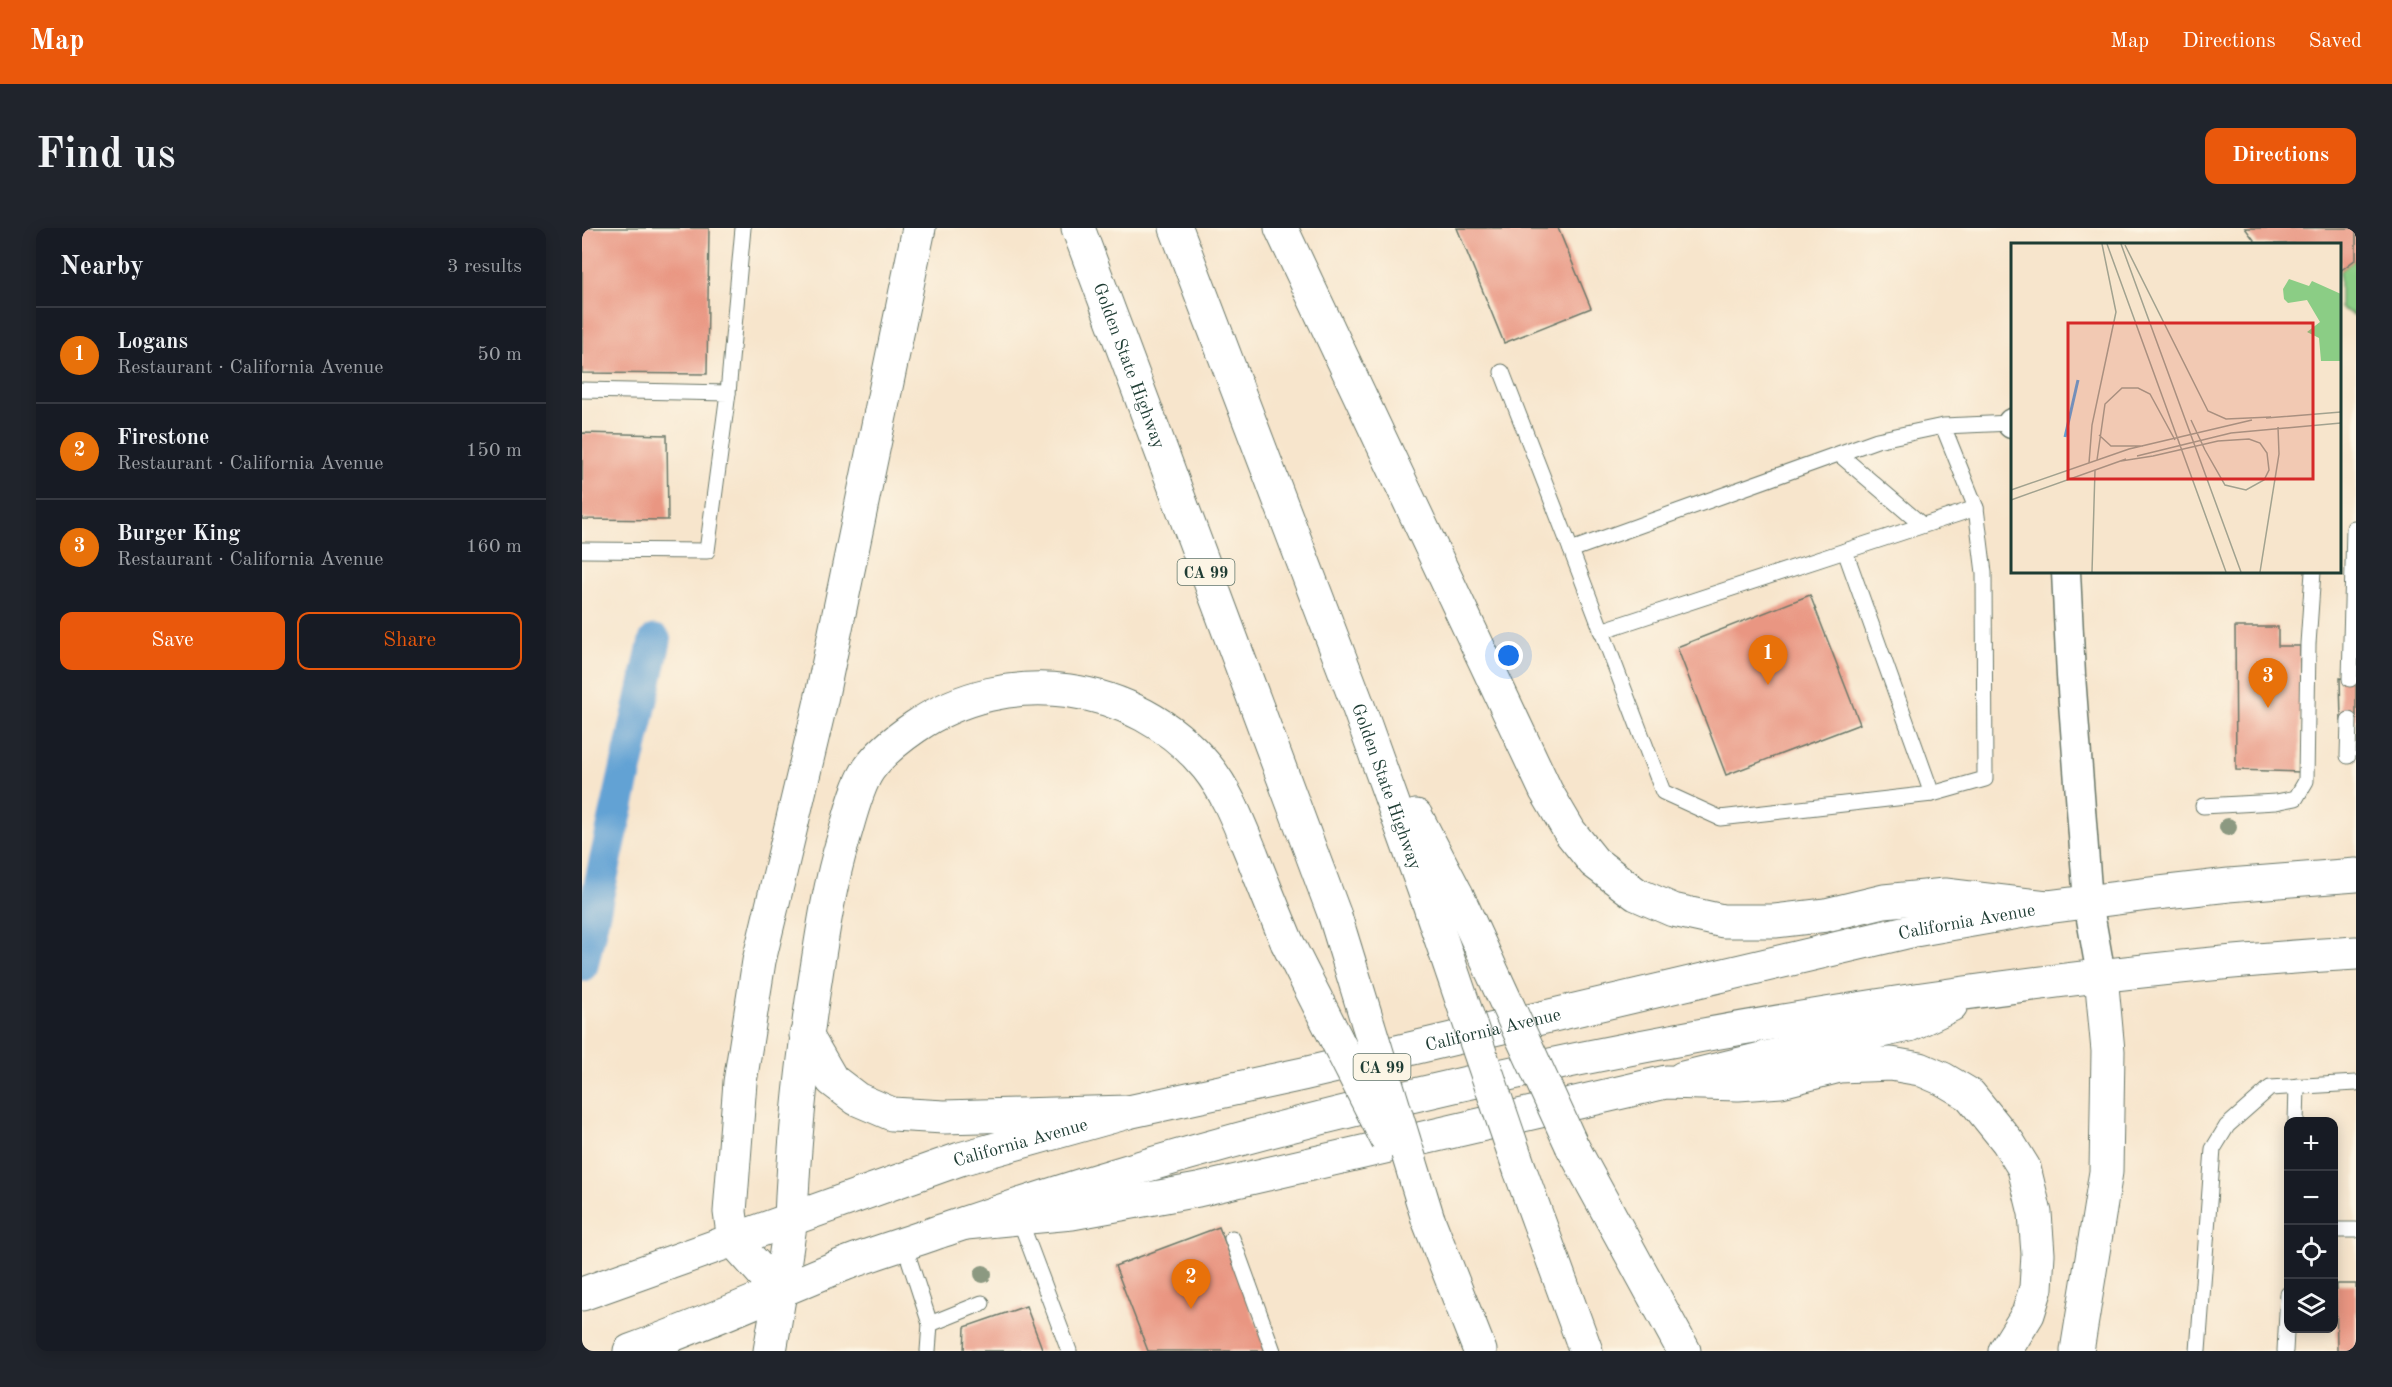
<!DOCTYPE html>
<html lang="en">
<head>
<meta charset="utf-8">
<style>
  body { margin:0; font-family:"Old Standard TT",serif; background:#20242c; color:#f1f3f6 }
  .controls { position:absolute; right:18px; bottom:18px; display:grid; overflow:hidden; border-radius:12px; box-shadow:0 3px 15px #0003 }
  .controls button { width:54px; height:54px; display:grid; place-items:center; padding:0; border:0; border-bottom:2px solid #363941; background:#171b24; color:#f1f3f6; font:30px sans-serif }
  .you { position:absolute; left:927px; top:428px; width:21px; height:21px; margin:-15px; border:4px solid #fff; border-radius:50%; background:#1a73e8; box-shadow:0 0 0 9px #1a73e833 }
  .badge { display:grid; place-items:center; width:39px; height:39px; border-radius:50%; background:#ea580c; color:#fff; font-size:20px; font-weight:700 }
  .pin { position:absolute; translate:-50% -50px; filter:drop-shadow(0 2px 3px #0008) }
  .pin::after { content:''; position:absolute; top:32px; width:21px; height:18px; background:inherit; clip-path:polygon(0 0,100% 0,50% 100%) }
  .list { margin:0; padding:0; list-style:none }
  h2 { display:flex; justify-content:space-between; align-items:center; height:78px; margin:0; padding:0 24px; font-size:26px }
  h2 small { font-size:20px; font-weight:400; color:#9ea1a6 }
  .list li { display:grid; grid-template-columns:39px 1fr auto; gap:18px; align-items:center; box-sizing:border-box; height:96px; padding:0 24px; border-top:2px solid #363941 }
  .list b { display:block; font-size:22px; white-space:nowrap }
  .list p { margin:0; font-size:20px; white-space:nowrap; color:#9ea1a6 }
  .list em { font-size:20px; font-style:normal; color:#9ea1a6 }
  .actions { display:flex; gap:12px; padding:18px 24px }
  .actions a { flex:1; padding:14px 0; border:2px solid #ea580c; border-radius:12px; text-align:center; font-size:21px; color:#ea580c }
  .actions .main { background:#ea580c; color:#fff }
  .icon { flex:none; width:33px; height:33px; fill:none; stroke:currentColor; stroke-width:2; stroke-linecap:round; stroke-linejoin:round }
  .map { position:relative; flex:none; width:1774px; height:1123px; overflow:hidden; border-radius:12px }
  header { display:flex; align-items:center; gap:36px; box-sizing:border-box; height:84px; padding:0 30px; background:#ea580c; color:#fff }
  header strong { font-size:28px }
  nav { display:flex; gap:33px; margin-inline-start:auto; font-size:21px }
  .intro { display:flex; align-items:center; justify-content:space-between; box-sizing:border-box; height:144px; padding:0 36px }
  h1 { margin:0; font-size:42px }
  .button { padding:15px 27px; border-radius:12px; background:#ea580c; color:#fff; font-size:21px; font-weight:700 }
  main { display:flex; gap:36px; padding:0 36px }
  aside { flex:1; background:#171b24; border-radius:12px; box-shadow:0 3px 15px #0003 }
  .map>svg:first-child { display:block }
  .green { fill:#8bcd85; stroke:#55855c; stroke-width:1.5 }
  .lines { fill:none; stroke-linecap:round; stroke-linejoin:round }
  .canal { stroke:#62a2d4; stroke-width:33 }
  .building { fill:#e99682 }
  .service-casing { stroke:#6b7869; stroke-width:17 }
  .minor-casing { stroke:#6b7869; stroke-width:31 }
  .tertiary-casing { stroke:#6b7869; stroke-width:35 }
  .primary-casing { stroke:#6b7869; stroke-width:35 }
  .motorway-casing { stroke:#6b7869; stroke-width:35 }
  .service { stroke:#fff; stroke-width:15 }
  .minor { stroke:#fff; stroke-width:28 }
  .tertiary { stroke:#fff; stroke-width:33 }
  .primary { stroke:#fff; stroke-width:33 }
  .motorway { stroke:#fff; stroke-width:33 }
  .motorway-bridge-casing { stroke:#6b7869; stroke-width:35; stroke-linecap:butt }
  .motorway-bridge { stroke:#fff; stroke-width:33 }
  .tree { fill:#8c9981 }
  .labels { text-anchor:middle; stroke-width:4.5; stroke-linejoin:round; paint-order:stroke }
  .shield { fill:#fcf5e5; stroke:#617469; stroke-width:1.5 }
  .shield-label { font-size:16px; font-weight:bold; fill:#1f3d34 }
  .street-label { font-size:18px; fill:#1f3d34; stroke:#fcf5e5 }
  .inset-river { fill:none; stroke:#62a2d4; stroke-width:3 }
  .inset-road { fill:none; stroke:#a1a28f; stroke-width:1.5 }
  .view { fill:#d62828; fill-opacity:0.15; stroke:#d62828; stroke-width:3 }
  .inset-edge { fill:none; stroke:#1f3d34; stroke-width:3 }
</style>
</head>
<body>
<header>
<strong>Map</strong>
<nav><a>Map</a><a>Directions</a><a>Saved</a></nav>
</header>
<div class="intro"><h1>Find us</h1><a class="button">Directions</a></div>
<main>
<aside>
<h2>Nearby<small>3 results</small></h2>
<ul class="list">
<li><span class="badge" style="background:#e8710a">1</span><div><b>Logans</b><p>Restaurant · California Avenue</p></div><em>50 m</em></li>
<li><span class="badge" style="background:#e8710a">2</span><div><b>Firestone</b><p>Restaurant · California Avenue</p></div><em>150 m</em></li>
<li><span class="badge" style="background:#e8710a">3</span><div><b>Burger King</b><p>Restaurant · California Avenue</p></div><em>160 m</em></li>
</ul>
<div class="actions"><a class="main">Save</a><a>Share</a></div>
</aside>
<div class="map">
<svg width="1774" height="1123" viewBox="0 0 1774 1123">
  <rect width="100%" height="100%" fill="#fcf5e5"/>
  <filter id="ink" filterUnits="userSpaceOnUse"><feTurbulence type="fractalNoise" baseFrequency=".0167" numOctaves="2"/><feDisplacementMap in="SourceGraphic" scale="12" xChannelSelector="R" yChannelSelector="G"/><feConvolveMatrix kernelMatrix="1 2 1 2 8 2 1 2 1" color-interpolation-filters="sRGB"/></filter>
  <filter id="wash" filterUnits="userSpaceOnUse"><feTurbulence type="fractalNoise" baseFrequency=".008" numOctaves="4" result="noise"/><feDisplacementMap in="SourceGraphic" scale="24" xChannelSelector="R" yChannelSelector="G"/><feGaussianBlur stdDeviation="1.35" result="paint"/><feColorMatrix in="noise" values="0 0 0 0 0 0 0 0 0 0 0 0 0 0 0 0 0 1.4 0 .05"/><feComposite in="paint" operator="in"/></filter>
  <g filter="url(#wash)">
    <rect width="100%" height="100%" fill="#f7e5cc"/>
    <!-- green -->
    <polygon class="green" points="1774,31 1774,88 1758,80 1758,43"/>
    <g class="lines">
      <!-- canal -->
      <polyline class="canal" points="0,737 73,413"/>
    </g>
    <g id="blocks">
      <!-- building -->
      <g class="building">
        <polygon points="0,0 127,0 125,146 0,145"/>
        <polygon points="875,0 976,0 1009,80 922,115"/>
        <polygon points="1663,0 1774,0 1774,31 1758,43 1758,16 1675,16"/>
        <polygon points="0,205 85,207 86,292 0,291"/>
        <polygon points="1228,367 1278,496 1144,547 1095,419"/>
        <polygon points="1653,399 1696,399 1696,418 1718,418 1718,544 1654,542"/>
        <polygon points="1758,450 1774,451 1774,493 1759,492"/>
        <polygon points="637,999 685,1123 566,1123 533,1038"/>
        <polygon points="1754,1056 1774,1056 1774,1123 1755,1123"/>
        <polygon points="444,1078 461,1123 382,1123 383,1099"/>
      </g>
    </g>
  </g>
  <g filter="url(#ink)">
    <use href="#blocks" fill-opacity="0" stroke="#6b7869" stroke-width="1.5"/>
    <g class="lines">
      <!-- service casing -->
      <g class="service-casing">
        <g id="service">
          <polyline points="920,144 989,322"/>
          <polyline points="0,162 146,165 125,323 0,322"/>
          <polyline points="146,165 161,0"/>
          <polyline points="1361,198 1394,280 1402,345 1403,551 1350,566 1138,590 1081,564 989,322 1295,212 1361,198 1430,195"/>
          <polyline points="1257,226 1340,297"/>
          <polyline points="1019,403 1263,323"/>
          <polyline points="1768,451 1772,300"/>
          <polyline points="1766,528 1767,492"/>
          <polyline points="1350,566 1263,323 1394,280"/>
          <polyline points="1621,578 1694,574 1714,570 1724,553 1726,416 1731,344"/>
          <polyline points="1714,894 1715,858"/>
          <polyline points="437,990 487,1123"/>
          <polyline points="1752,1002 1774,1002"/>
          <polyline points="650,1010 691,1123"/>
          <polyline points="322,1016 348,1096 346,1123"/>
          <polyline points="348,1096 400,1075"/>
          <polyline points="1616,1123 1631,921 1645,898 1688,860 1774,855"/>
          <polyline points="1703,1123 1706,1066"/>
        </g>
      </g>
      <!-- minor casing -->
      <g class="minor-casing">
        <g id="minor">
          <polyline points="1430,195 1430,196"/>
          <polyline points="1484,344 1489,448 1506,674 1519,747"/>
        </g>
      </g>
      <!-- tertiary casing -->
      <g class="tertiary-casing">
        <polyline id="tertiary" points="188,1123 198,1064"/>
      </g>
      <!-- primary casing -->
      <g class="primary-casing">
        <g id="primary">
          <polyline points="1101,850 1257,812 1327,797 1369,777"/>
          <polyline points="152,1013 198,1064"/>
          <polyline points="198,1064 209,991"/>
          <path id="s1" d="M0,1066l378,-135 168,-47 175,-38 612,-144 132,-23 102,-13 80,-9 127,-10"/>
          <path d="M48,1123c73,-26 143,-58 215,-87 31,-12 63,-21 93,-32 57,-19 113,-38 170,-55 251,-76 509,-131 768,-171 159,-24 319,-44 480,-53"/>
        </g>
      </g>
      <!-- motorway casing -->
      <g class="motorway-casing">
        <g id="motorway">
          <path id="s2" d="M496,0l257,688"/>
          <path id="s3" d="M594,0l181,475 70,195"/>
          <polyline points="699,0 964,563 988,604 1012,634 1054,666 1091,682 1141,693 1193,693 1244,687 1302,673 1363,667 1465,679"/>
          <polyline points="834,588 875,667"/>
          <polyline points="224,807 250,852 275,871 310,886 362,889 546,884"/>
          <polyline points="990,918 1102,1123"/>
          <polyline points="938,942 1004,1123"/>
          <path d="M209,991c3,-82 12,-163 25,-244 7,-46 14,-92 28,-138 6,-20 13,-51 25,-68 12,-17 30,-31 46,-42 92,-63 220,-47 292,40 21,26 32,57 45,88 11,29 23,58 35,87"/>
          <polyline points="846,991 898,1123"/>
          <polyline points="384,995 490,985 616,962 1084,854 1156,856 1199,853 1257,838 1309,836 1338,841 1361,851 1388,867 1426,914 1442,940 1453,985 1456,1026 1454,1060 1446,1086 1423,1123"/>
          <polyline points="152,1013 148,984 158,854 177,733 238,477 337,0"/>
          <polyline points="1495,1123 1524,944 1526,823 1519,747"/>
        </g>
      </g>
      <!-- service -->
      <use href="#service" class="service"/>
      <!-- minor -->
      <use href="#minor" class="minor"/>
      <!-- tertiary -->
      <use href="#tertiary" class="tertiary"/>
      <!-- primary -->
      <use href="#primary" class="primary"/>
      <!-- motorway -->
      <use href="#motorway" class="motorway"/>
      <!-- motorway-bridge casing -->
      <g class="motorway-bridge-casing">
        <g id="motorway-bridge">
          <polyline points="875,667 990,918"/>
          <polyline points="845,670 938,942"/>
          <polyline points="753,688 846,991"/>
          <polyline points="705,714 806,913"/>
        </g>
      </g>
      <!-- motorway-bridge -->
      <use href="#motorway-bridge" class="motorway-bridge"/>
    </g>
    <!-- trees -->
    <g class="tree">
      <circle cx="1646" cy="599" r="9"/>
      <circle cx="401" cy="1046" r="9"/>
    </g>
  </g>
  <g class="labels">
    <!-- shield labels -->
    <g class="shield">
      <rect x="595.5" y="331" width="57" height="26" rx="4.5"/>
      <rect x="771.5" y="826" width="57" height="26" rx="4.5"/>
    </g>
    <g class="shield-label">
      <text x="624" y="350">CA 99</text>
      <text x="800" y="845">CA 99</text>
    </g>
    <!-- street labels -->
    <g class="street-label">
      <text dy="6" stroke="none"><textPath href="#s2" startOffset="147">Golden State Highway</textPath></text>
      <text dy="6" stroke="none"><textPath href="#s3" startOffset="597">Golden State Highway</textPath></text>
      <text dy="6" stroke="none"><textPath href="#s1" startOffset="1436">California Avenue</textPath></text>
      <text dy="6" stroke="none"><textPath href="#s1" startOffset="950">California Avenue</textPath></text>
      <text dy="6" stroke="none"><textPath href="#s1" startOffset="464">California Avenue</textPath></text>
    </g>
  </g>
  <!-- overview -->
  <g transform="translate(1429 15)">
    <rect width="330" height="330" fill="#f7e5cc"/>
    <path d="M278,36l20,7 3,-5 29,13v67h-20l-2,-23 -12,-6 13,-10 -13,-22 -19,3 -4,-4 -1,-10z" fill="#8bcd85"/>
    <path class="inset-river" d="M54,194l13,-57"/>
    <path class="inset-road" d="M96,1l119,328M110,1l120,328M114,2l83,166 18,8 45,-2M255,175l75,-6M88,192l12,11h32M126,213l94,-23 110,-10M86,217l8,-56 17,-16h16l12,6 25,46M110,218l32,-5 65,-15 31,-2 11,4 7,10 2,17 -5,10 -18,10 -21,-5 -20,-35 -14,-30M78,220l3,-38 24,-113 -14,-68M0,247l118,-41 123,-29M0,257l115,-41M81,329l3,-102M249,329l19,-118 -1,-27"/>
    <path class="view" d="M57,80h245v156h-245z"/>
    <rect width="330" height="330" class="inset-edge"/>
  </g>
</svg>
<div class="controls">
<button>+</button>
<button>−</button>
<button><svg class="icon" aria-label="locate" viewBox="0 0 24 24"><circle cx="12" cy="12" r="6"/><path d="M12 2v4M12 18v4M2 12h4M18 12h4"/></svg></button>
<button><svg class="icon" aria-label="layers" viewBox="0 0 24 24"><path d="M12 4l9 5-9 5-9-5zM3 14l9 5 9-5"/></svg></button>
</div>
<div class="you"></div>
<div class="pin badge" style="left:1186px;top:457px;background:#e8710a">1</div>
<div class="pin badge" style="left:609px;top:1081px;background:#e8710a">2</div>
<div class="pin badge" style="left:1686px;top:480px;background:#e8710a">3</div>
</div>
</main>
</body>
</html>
